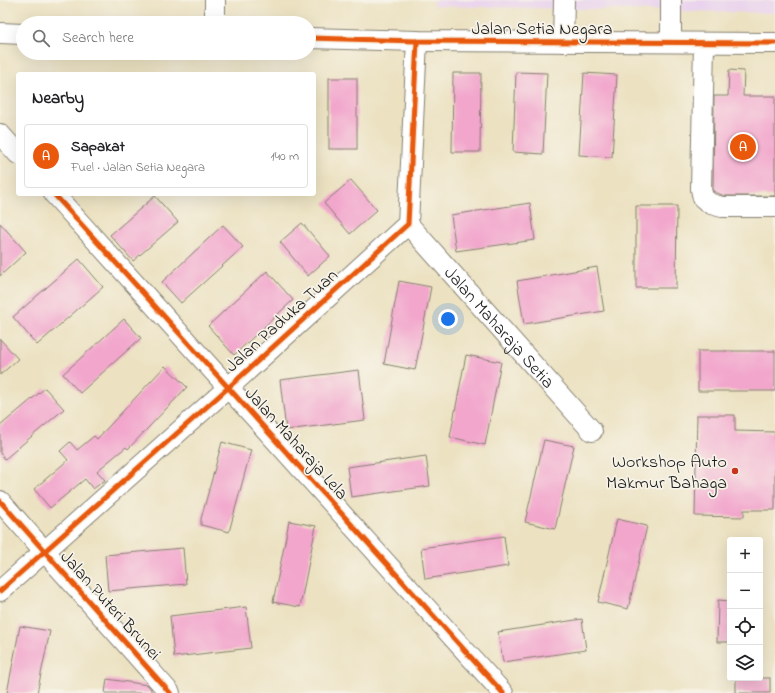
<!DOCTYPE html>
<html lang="en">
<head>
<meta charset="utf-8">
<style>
  body { margin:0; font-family:"Indie Flower",sans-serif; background:#f2f2f2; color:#202124 }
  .controls { position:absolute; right:12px; bottom:12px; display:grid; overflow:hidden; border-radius:4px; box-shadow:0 4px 16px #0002 }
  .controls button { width:36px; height:36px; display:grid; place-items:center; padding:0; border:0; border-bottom:1px solid #e0e0e0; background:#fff; color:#202124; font:20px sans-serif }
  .you { position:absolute; left:448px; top:319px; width:14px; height:14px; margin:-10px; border:3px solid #fff; border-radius:50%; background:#1a73e8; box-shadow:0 0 0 6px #1a73e833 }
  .badge { display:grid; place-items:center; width:26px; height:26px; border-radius:50%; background:#ea580c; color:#fff; font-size:13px; font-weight:700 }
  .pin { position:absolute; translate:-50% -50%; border:2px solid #fff; box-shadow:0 1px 4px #0006 }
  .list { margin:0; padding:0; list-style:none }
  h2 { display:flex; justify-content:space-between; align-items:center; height:52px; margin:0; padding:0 16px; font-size:17px }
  h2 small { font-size:13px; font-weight:400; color:#757577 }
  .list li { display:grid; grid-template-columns:26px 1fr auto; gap:12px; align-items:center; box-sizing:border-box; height:64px; margin:0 8px 8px; padding:0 8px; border:1px solid #e0e0e0; border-radius:4px }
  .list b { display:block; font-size:15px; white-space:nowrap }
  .list p { margin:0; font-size:13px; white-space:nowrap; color:#757577 }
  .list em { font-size:13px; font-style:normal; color:#757577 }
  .icon { flex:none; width:22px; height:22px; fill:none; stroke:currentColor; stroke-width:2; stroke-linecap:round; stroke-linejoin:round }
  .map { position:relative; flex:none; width:775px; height:693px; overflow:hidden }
  .search { position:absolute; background:#fff; box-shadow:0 4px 16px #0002; left:16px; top:16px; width:300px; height:44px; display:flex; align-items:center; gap:10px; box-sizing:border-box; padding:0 14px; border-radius:22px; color:#757577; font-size:15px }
  .panel { position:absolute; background:#fff; box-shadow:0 4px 16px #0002; left:16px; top:72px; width:300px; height:124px; border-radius:4px }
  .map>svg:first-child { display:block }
  .built { fill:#e9d2ee }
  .building { fill:#f2a6cc }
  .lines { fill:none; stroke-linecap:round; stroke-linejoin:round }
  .minor-casing { stroke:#847f6f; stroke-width:22 }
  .minor { stroke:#fff; stroke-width:20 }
  .cycleway-casing { stroke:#f7f3e8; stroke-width:8 }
  .cycleway { stroke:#e8590c; stroke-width:5 }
  .poi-dot { fill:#c8321e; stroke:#f7f3e8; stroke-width:1.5 }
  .labels { text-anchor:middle; stroke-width:3.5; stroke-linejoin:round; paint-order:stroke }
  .street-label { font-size:18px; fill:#1c1c1c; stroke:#f7f3e8 }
  .poi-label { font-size:18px; fill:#1c1c1c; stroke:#f7f3e8; text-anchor:end }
</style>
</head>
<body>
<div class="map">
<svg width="775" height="693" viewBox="0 0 775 693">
  <rect width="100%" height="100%" fill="#f7f3e8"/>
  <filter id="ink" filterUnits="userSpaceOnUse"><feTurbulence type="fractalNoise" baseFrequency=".025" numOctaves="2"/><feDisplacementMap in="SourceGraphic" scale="8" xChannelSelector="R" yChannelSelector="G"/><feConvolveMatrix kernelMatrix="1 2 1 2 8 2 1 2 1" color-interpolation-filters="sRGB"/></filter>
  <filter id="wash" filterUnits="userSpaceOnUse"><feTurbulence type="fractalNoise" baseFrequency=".012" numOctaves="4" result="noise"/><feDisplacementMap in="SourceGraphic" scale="16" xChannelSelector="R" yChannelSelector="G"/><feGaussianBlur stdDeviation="0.9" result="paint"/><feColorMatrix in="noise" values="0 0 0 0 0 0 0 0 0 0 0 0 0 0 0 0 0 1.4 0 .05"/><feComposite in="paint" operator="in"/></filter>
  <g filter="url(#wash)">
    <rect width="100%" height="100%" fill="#ece2c2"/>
    <!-- built -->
    <polygon class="built" points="433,0 775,0 775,13 433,6"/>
    <g id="blocks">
      <!-- building -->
      <g class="building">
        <polygon points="729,70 744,71 743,96 775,96 775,196 724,196 713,191 714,96 728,96"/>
        <polygon points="516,72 547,73 543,154 513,152"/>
        <polygon points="453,73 481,73 480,152 452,152"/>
        <polygon points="584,73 617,75 612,157 579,155"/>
        <rect x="329" y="78" width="28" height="71"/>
        <polygon points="351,180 377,210 350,234 324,203"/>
        <polygon points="155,196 178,222 133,261 110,235"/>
        <polygon points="530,203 535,240 456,251 451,215"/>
        <polygon points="636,206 677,206 676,288 636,288"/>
        <polygon points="0,223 26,252 0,276"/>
        <polygon points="302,223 330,256 308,276 280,242"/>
        <polygon points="223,225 243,247 181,303 162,282"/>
        <polygon points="79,259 103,287 37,345 13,317"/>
        <polygon points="597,267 604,311 524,324 517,281"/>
        <polygon points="267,271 293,300 234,355 208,326"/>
        <polygon points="399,281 431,287 415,370 384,364"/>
        <polygon points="124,319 141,338 80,393 63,374"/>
        <polygon points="0,339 18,359 0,375"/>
        <rect x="698" y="351" width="77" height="40"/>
        <polygon points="466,355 501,362 485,445 450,437"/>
        <polygon points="165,366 187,387 128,449 126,447 97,471 105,480 93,489 85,479 50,508 34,489 68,460 60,451 70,442 77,450 94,436 97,439"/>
        <polygon points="359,370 365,420 286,430 280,380"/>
        <polygon points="45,388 64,409 5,459 0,453 0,426"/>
        <polygon points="697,415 735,415 735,431 775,432 775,510 744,510 744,517 695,516"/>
        <polygon points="544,440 574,446 555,529 525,522"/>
        <polygon points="222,442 251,450 229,532 201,525 201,519"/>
        <polygon points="426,456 430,486 351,497 347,467"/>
        <polygon points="617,519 647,526 628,609 598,602"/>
        <polygon points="289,521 316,526 300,607 273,602"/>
        <polygon points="504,536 508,566 425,579 421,548"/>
        <polygon points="183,548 186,584 108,591 105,555"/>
        <polygon points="718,600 730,601 730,642 717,642"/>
        <polygon points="246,607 251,648 174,657 170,616"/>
        <polygon points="582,619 586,650 503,662 498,632"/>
        <polygon points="20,626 50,631 37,693 7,693"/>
        <rect x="736" y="678" width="34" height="15"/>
        <polygon points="107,679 148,685 151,689 151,693 105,693"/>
      </g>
    </g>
  </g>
  <g filter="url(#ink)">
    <use href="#blocks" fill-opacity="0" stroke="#847f6f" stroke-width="1"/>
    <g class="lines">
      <!-- minor casing -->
      <g class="minor-casing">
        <g id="minor">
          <polyline points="215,23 215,0"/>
          <polyline points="0,33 23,34"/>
          <polyline points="309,38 417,41 775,43"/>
          <polyline points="563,42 564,0"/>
          <polyline points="671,42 671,0"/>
          <polyline points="704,43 701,189 703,198 711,204 722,207 775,207"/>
          <polyline points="0,134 18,154"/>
          <polyline points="54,194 503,693"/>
          <path id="s1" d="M408,224l184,207"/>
          <polyline points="0,501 170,693"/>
          <polyline points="0,591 229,387 408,224 417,41"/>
        </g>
      </g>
      <!-- minor -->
      <use href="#minor" class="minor"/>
      <!-- cycleway casing -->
      <g class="cycleway-casing">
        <g id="cycleway">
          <polyline points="309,38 417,41 775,43"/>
          <polyline points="54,194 503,693"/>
          <polyline points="0,501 170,693"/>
          <polyline points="0,591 229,387 408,224 417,41"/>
        </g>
      </g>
      <!-- cycleway -->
      <use href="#cycleway" class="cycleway"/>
    </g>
  </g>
  <!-- markers -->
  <circle class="poi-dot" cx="735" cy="471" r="4"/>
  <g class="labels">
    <!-- street labels -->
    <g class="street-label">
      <text x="542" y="34">Jalan Setia Negara</text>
      <text transform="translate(281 320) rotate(-42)" y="6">Jalan Paduka Tuan</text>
      <text dy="6" stroke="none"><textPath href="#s1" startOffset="138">Jalan Maharaja Setia</textPath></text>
      <text transform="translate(297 443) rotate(48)" y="6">Jalan Maharaja Lela</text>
      <text transform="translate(111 605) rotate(48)" y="6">Jalan Puteri Brunei</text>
    </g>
    <!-- poi labels -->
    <g class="poi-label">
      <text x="727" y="467">Workshop Auto<tspan x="727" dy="21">Makmur Bahaga</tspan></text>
    </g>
  </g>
</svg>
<div class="controls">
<button>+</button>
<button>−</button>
<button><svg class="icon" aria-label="locate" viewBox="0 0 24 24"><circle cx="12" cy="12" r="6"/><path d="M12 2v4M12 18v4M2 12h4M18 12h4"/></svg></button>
<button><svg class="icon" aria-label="layers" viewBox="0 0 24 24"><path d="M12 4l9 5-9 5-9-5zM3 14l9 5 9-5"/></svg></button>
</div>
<div class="you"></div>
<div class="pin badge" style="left:743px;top:147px">A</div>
<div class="search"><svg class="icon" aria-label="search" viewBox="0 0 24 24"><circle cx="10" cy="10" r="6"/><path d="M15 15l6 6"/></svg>Search here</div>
<section class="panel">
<h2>Nearby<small></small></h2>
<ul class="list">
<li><span class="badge">A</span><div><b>Sapakat</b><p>Fuel · Jalan Setia Negara</p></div><em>140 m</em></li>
</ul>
</section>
</div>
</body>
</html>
